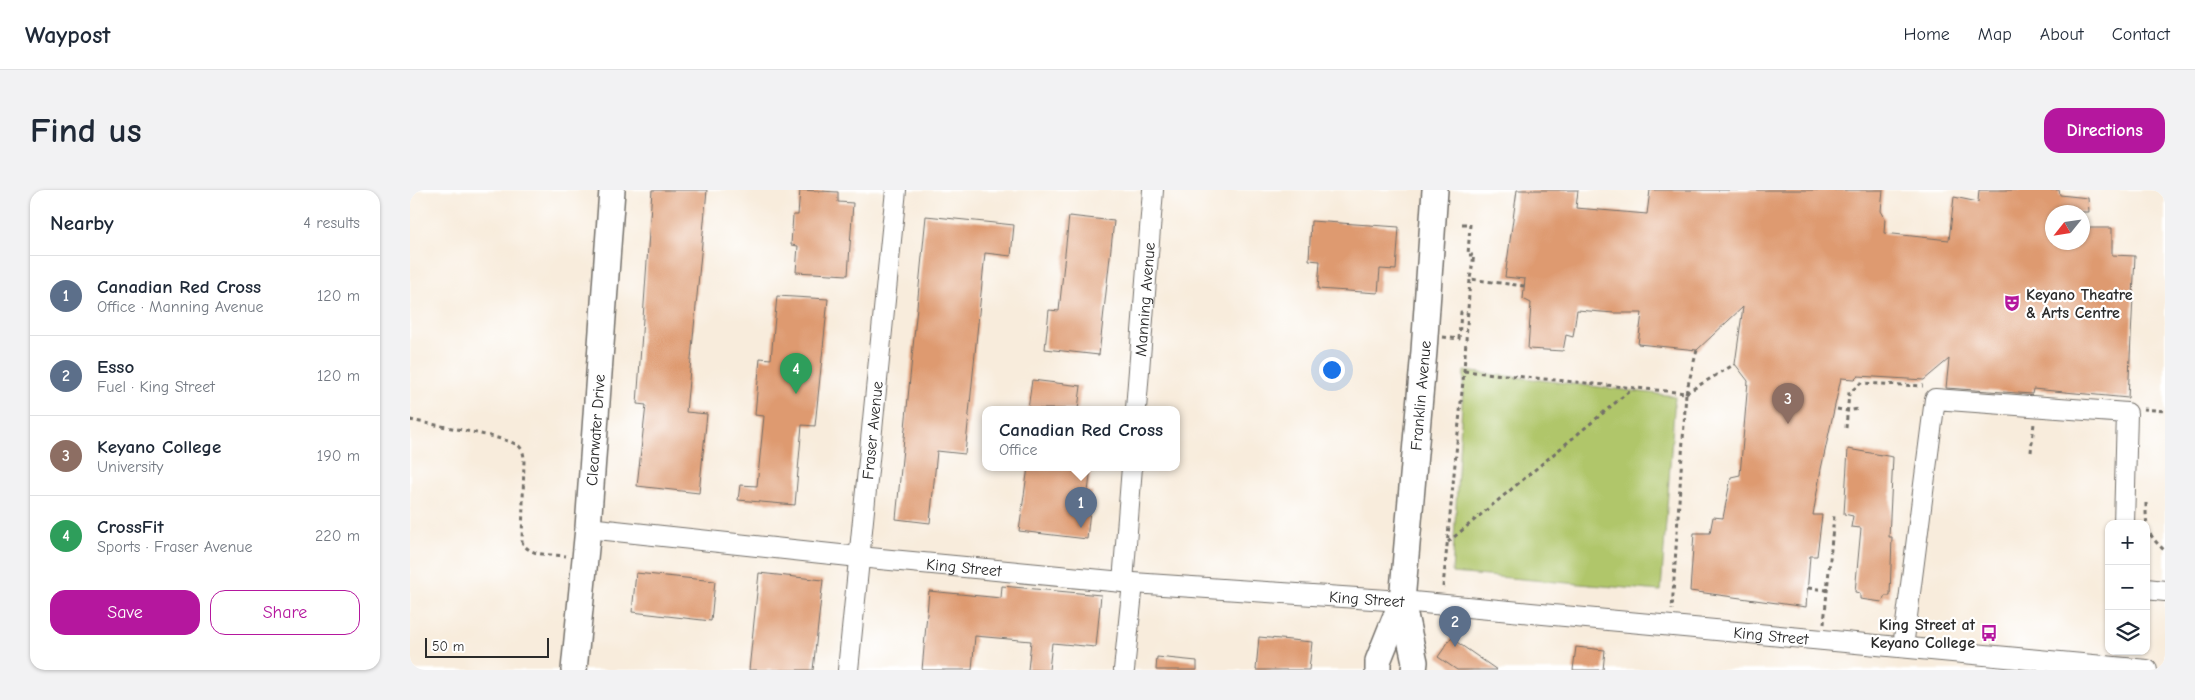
<!DOCTYPE html>
<html lang="en">
<head>
<meta charset="utf-8">
<style>
  body { margin:0; font-family:"Comic Neue",sans-serif; background:#f2f2f3; color:#1f2937 }
  .controls { position:absolute; right:15px; bottom:15px; display:grid; overflow:hidden; border-radius:10px; box-shadow:0 1px 4px #0004 }
  .controls button { width:45px; height:45px; display:grid; place-items:center; padding:0; border:0; border-bottom:1px solid #e0e1e3; background:#fff; color:#1f2937; font:25px sans-serif }
  .compass { position:absolute; left:1635px; top:15px; width:45px; height:45px; border-radius:50%; background:#fff; box-shadow:0 1px 4px #0004; rotate:240deg }
  .scale { position:absolute; left:15px; bottom:12px; width:124px; box-sizing:border-box; padding-left:5px; border:2px solid #2b2b2b; border-top:0; font-size:14px; line-height:18px; white-space:nowrap; color:#2b2b2b; -webkit-text-stroke:4px #fff; paint-order:stroke }
  .you { position:absolute; left:921px; top:179px; width:18px; height:18px; margin:-12px; border:4px solid #fff; border-radius:50%; background:#1a73e8; box-shadow:0 0 0 8px #1a73e833 }
  .badge { display:grid; place-items:center; width:32px; height:32px; border-radius:50%; background:#b5179e; color:#fff; font-size:16px; font-weight:700 }
  .pin { position:absolute; translate:-50% -41px; filter:drop-shadow(0 1px 2px #0008) }
  .pin::after { content:''; position:absolute; top:26px; width:18px; height:15px; background:inherit; clip-path:polygon(0 0,100% 0,50% 100%) }
  .popup { position:absolute; left:572px; top:216px; width:198px; height:65px; box-sizing:border-box; display:grid; place-content:center; border-radius:10px; background:#fff; filter:drop-shadow(0 1px 4px #0005); font-size:16px; white-space:nowrap; color:#747a83 }
  .popup b { font-size:19px; color:#1f2937 }
  .popup::after { content:''; position:absolute; left:50%; top:100%; margin-left:-10px; border:10px solid transparent; border-top-color:#fff }
  .list { margin:0; padding:0; list-style:none }
  h2 { display:flex; justify-content:space-between; align-items:center; height:65px; margin:0; padding:0 20px; font-size:21px }
  h2 small { font-size:16px; font-weight:400; color:#747a83 }
  .list li { display:grid; grid-template-columns:32px 1fr auto; gap:15px; align-items:center; box-sizing:border-box; height:80px; padding:0 20px; border-top:1px solid #e0e1e3 }
  .list b { display:block; font-size:19px; white-space:nowrap }
  .list p { margin:0; font-size:16px; white-space:nowrap; color:#747a83 }
  .list em { font-size:16px; font-style:normal; color:#747a83 }
  .actions { display:flex; gap:10px; padding:15px 20px }
  .actions a { flex:1; padding:11px 0; border:1px solid #b5179e; border-radius:15px; text-align:center; font-size:18px; color:#b5179e }
  .actions .main { background:#b5179e; color:#fff }
  .icon { flex:none; width:28px; height:28px; fill:none; stroke:currentColor; stroke-width:2; stroke-linecap:round; stroke-linejoin:round }
  .map { position:relative; flex:none; width:1755px; height:480px; overflow:hidden; border-radius:15px }
  header { display:flex; align-items:center; gap:30px; box-sizing:border-box; height:70px; padding:0 25px; background:#fff; border-bottom:1px solid #e0e1e3 }
  header strong { font-size:24px }
  nav { display:flex; gap:28px; margin-inline-start:auto; font-size:18px }
  .intro { display:flex; align-items:center; justify-content:space-between; box-sizing:border-box; height:120px; padding:0 30px }
  h1 { margin:0; font-size:35px }
  .button { padding:12px 22px; border-radius:15px; background:#b5179e; color:#fff; font-size:18px; font-weight:700 }
  main { display:flex; gap:30px; padding:0 30px }
  aside { flex:1; background:#fff; border-radius:15px; box-shadow:0 1px 4px #0004 }
  .map>svg:first-child { display:block }
  .green { fill:#b0c66b; stroke:#6e784b }
  .building { fill:#de9a6f }
  .lines { fill:none; stroke-linecap:round; stroke-linejoin:round }
  .minor-casing { stroke:#736f69; stroke-width:22 }
  .major-casing { stroke:#736f69; stroke-width:28 }
  .path { stroke:#736f69; stroke-width:3; stroke-dasharray:4 4; stroke-linecap:butt }
  .minor { stroke:#fff; stroke-width:20 }
  .major { stroke:#fff; stroke-width:25 }
  .labels { text-anchor:middle; stroke-width:4.5; stroke-linejoin:round; paint-order:stroke }
  .poi-label { font-size:16px; font-weight:bold; fill:#2b2b2b; stroke:#fff; text-anchor:start }
  .street-label { font-size:16px; fill:#2b2b2b; stroke:#fff }
</style>
</head>
<body>
<header>
<strong>Waypost</strong>
<nav><a>Home</a><a>Map</a><a>About</a><a>Contact</a></nav>
</header>
<div class="intro"><h1>Find us</h1><a class="button">Directions</a></div>
<main>
<aside>
<h2>Nearby<small>4 results</small></h2>
<ul class="list">
<li><span class="badge" style="background:#5c6f8a">1</span><div><b>Canadian Red Cross</b><p>Office · Manning Avenue</p></div><em>120 m</em></li>
<li><span class="badge" style="background:#5c6f8a">2</span><div><b>Esso</b><p>Fuel · King Street</p></div><em>120 m</em></li>
<li><span class="badge" style="background:#8d6e63">3</span><div><b>Keyano College</b><p>University</p></div><em>190 m</em></li>
<li><span class="badge" style="background:#2e9e5b">4</span><div><b>CrossFit</b><p>Sports · Fraser Avenue</p></div><em>220 m</em></li>
</ul>
<div class="actions"><a class="main">Save</a><a>Share</a></div>
</aside>
<div class="map">
<svg width="1755" height="480" viewBox="0 0 1755 480">
  <rect width="100%" height="100%" fill="#fff"/>
  <filter id="ink" filterUnits="userSpaceOnUse"><feTurbulence type="fractalNoise" baseFrequency=".02" numOctaves="2"/><feDisplacementMap in="SourceGraphic" scale="10" xChannelSelector="R" yChannelSelector="G"/><feConvolveMatrix kernelMatrix="1 2 1 2 8 2 1 2 1" color-interpolation-filters="sRGB"/></filter>
  <filter id="wash" filterUnits="userSpaceOnUse"><feTurbulence type="fractalNoise" baseFrequency=".0096" numOctaves="4" result="noise"/><feDisplacementMap in="SourceGraphic" scale="20" xChannelSelector="R" yChannelSelector="G"/><feGaussianBlur stdDeviation="1.12" result="paint"/><feColorMatrix in="noise" values="0 0 0 0 0 0 0 0 0 0 0 0 0 0 0 0 0 1.4 0 .05"/><feComposite in="paint" operator="in"/></filter>
  <g filter="url(#wash)">
    <rect width="100%" height="100%" fill="#f8ecdc"/>
    <!-- green -->
    <polygon class="green" points="1054,181 1265,206 1251,401 1042,383"/>
    <g id="blocks">
      <!-- building -->
      <g class="building">
        <polygon points="242,0 297,0 276,222 297,224 289,303 227,296 236,215 227,214"/>
        <polygon points="390,0 428,2 428,12 443,13 438,85 386,82 388,56 381,55 383,25 388,25"/>
        <polygon points="1107,0 1168,0 1166,18 1237,24 1240,0 1473,0 1471,21 1475,28 1474,43 1539,50 1544,7 1568,12 1569,0 1649,0 1650,5 1678,8 1679,22 1642,22 1642,52 1672,52 1672,38 1702,38 1702,65 1725,66 1718,208 1623,199 1622,204 1536,198 1539,169 1514,190 1448,186 1445,189 1431,188 1411,279 1403,325 1412,325 1407,366 1400,366 1396,417 1280,401 1284,343 1300,343 1303,327 1313,328 1321,287 1330,285 1338,191 1325,174 1333,117 1287,160 1228,154 1232,123 1204,123 1167,120 1163,147 1156,145 1153,161 1118,159 1121,113 1113,109 1115,89 1095,87"/>
        <polygon points="516,26 604,35 601,66 575,63 555,264 527,261 520,333 486,329"/>
        <polygon points="659,26 704,31 689,165 635,159 639,120 649,121"/>
        <polygon points="901,31 989,37 986,80 970,79 968,103 908,99 910,71 899,70"/>
        <polygon points="367,106 418,109 405,236 392,235 385,315 328,310 330,295 347,296 354,226 345,225 350,168 361,169"/>
        <polygon points="622,190 671,196 668,219 618,219"/>
        <polygon points="1438,259 1483,267 1479,347 1482,347 1480,406 1475,406 1472,412 1450,409 1450,403 1445,402 1451,338 1441,337 1443,326 1434,324"/>
        <polygon points="618,277 681,277 678,302 682,302 677,349 609,341"/>
        <polygon points="226,383 305,391 301,431 222,422"/>
        <polygon points="349,383 413,390 403,480 339,480"/>
        <polygon points="592,396 691,405 686,457 642,453 639,480 618,480 621,451 565,446 562,480 512,480 519,401 591,408"/>
        <polygon points="849,447 902,452 899,480 846,480"/>
        <polygon points="1041,448 1087,480 1047,480 1028,467"/>
        <polygon points="1166,457 1195,460 1193,480 1163,480"/>
        <polygon points="747,467 787,471 787,480 746,480"/>
      </g>
    </g>
  </g>
  <g filter="url(#ink)">
    <use href="#blocks" fill-opacity="0" stroke="#736f69" stroke-width="1"/>
    <g class="lines">
      <!-- minor casing -->
      <g class="minor-casing">
        <g id="minor">
          <path id="s1" d="M726,219l17,-219"/>
          <path id="s2" d="M178,338l271,29 274,26 269,18 745,69"/>
          <polyline points="713,392 722,277"/>
          <polyline points="1736,399 1755,401"/>
          <polyline points="1493,457 1525,209 1717,223 1714,334"/>
          <path id="s3" d="M438,480l48,-480"/>
          <polyline points="714,480 723,393"/>
        </g>
      </g>
      <!-- major casing -->
      <g class="major-casing">
        <g id="major">
          <polyline points="992,411 1005,472 1004,480"/>
          <path id="s4" d="M164,480l14,-142 24,-338"/>
          <path id="s5" d="M968,480v-9l24,-60 22,-250 11,-161"/>
        </g>
      </g>
      <!-- path -->
      <g class="path">
        <polyline points="1052,34 1060,34 1058,65 1064,65 1060,89"/>
        <polyline points="1033,147 1049,149 1051,122 1057,123"/>
        <polyline points="1054,181 1276,203 1262,420"/>
        <polyline points="1276,203 1325,174"/>
        <polyline points="1276,203 1287,160"/>
        <polyline points="1427,219 1438,221 1448,219"/>
        <polyline points="1733,219 1755,221"/>
        <path d="M0,230c19,4 98,17 109,26 4,4 5,9 5,14l-2,82c8,15 28,12 44,14"/>
        <polyline points="1436,238 1439,203 1451,193 1513,196"/>
        <polyline points="1621,262 1624,233"/>
        <path d="M1736,313c0,25 0,30 19,48"/>
        <polyline points="1038,352 1223,198"/>
        <polyline points="1033,397 1054,181 1060,89 1114,96"/>
        <polyline points="1398,398 1417,400"/>
        <polyline points="1414,434 1424,326"/>
      </g>
      <!-- minor -->
      <use href="#minor" class="minor"/>
      <!-- major -->
      <use href="#major" class="major"/>
    </g>
  </g>
  <!-- icons -->
  <defs>
    <g id="theatre-bare" transform="scale(1.35)"><path d="M-5-5.5Q0-4 5-5.5V0Q5 5 0 6Q-5 5-5 0ZM-3.3-2.5H-1v1.5H-3.3ZM1-2.5H3.3v1.5H1ZM-2.8 1Q0 5.5 2.8 1Z" fill="#b5179e" stroke="#fff" stroke-width="2.5" paint-order="stroke"/></g>
    <g id="bus-bare" transform="scale(1.35)"><path d="M-5-6H5V4H4V6H2V4H-2V6H-4V4H-5ZM-3.5-4V0h7V-4ZM-3.5 1.2v1.5H-2V1.2ZM2 1.2v1.5H3.5V1.2Z" fill="#b5179e" stroke="#fff" stroke-width="2.5" paint-order="stroke"/></g>
  </defs>
  <g fill-rule="evenodd">
    <use href="#theatre-bare" x="1602" y="113"/>
    <use href="#bus-bare" x="1579" y="443"/>
  </g>
  <g class="labels">
    <!-- poi labels -->
    <g class="poi-label">
      <text x="1616" y="110">Keyano Theatre<tspan x="1616" dy="18">&amp; Arts Centre</tspan></text>
      <text x="1565" y="440" text-anchor="end">King Street at<tspan x="1565" dy="18">Keyano College</tspan></text>
    </g>
    <!-- street labels -->
    <g class="street-label">
      <text dy="6" stroke="none"><textPath href="#s1" startOffset="110">Manning Avenue</textPath></text>
      <text dy="6" stroke="none"><textPath href="#s5" startOffset="280">Franklin Avenue</textPath></text>
      <text dy="6" stroke="none"><textPath href="#s4" startOffset="241">Clearwater Drive</textPath></text>
      <text dy="6" stroke="none"><textPath href="#s3" startOffset="241">Fraser Avenue</textPath></text>
      <text dy="6" stroke="none"><textPath href="#s2" startOffset="378">King Street</textPath></text>
      <text dy="6" stroke="none"><textPath href="#s2" startOffset="782">King Street</textPath></text>
      <text dy="6" stroke="none"><textPath href="#s2" startOffset="1188">King Street</textPath></text>
    </g>
  </g>
</svg>
<div class="controls">
<button>+</button>
<button>−</button>
<button><svg class="icon" aria-label="layers" viewBox="0 0 24 24"><path d="M12 4l9 5-9 5-9-5zM3 14l9 5 9-5"/></svg></button>
</div>
<svg class="compass" viewBox="-18 -18 36 36"><path d="M0-13l5 13h-10z" fill="#e53935"/><path d="M0 13l5-13h-10z" fill="#747a83"/></svg>
<div class="scale">50 m</div>
<div class="you"></div>
<div class="pin badge" style="left:671px;top:338px;background:#5c6f8a">1</div>
<div class="popup"><b>Canadian Red Cross</b>Office</div>
<div class="pin badge" style="left:1045px;top:457px;background:#5c6f8a">2</div>
<div class="pin badge" style="left:1378px;top:234px;background:#8d6e63">3</div>
<div class="pin badge" style="left:386px;top:204px;background:#2e9e5b">4</div>
</div>
</main>
</body>
</html>
